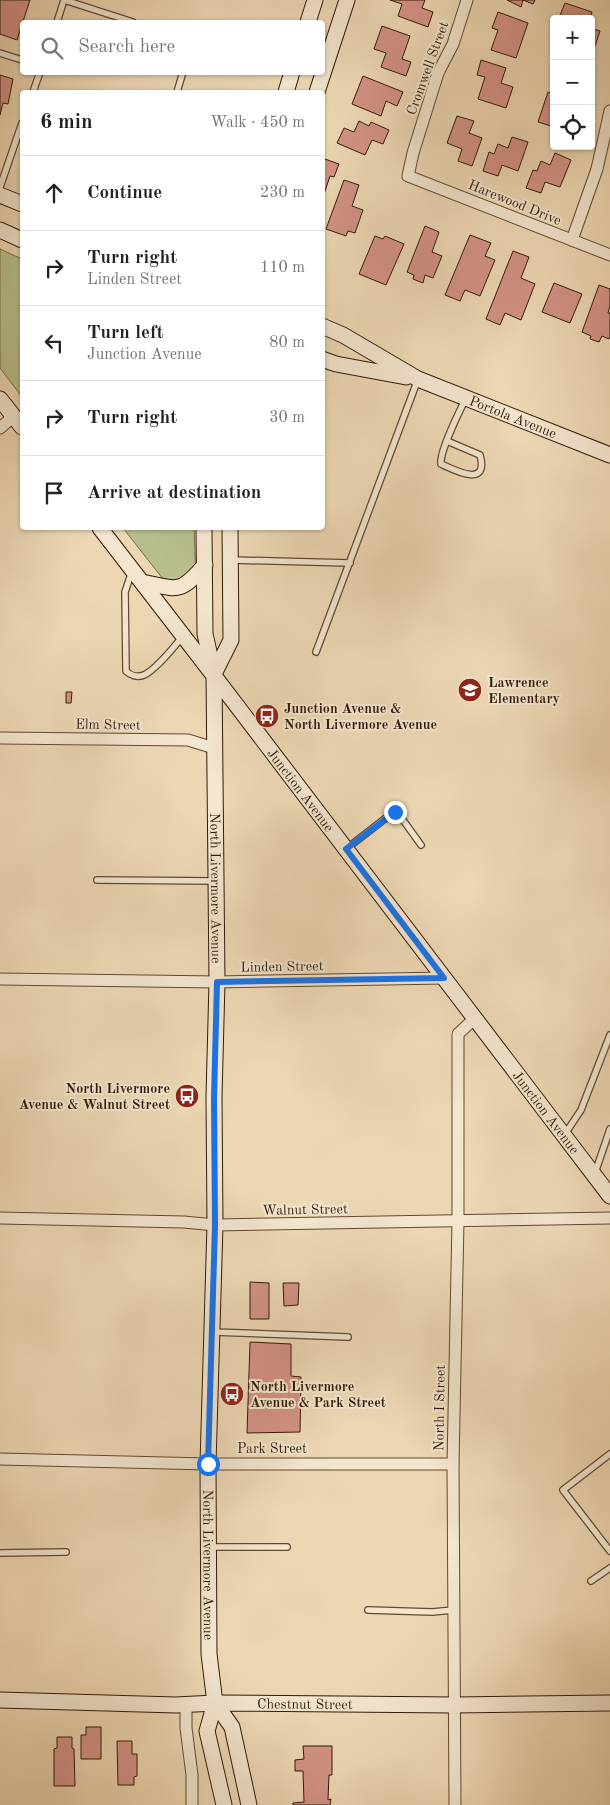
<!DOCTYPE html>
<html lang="en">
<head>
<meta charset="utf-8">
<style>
  body { margin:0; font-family:"Old Standard TT",serif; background:#f2f2f2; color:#222 }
  .controls { position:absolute; right:15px; top:15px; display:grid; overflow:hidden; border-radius:5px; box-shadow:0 1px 4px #0004 }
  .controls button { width:45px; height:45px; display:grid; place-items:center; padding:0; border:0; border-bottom:1px solid #e0e0e0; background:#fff; color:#222; font:25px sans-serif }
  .stop { position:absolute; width:15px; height:15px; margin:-11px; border:4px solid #1a73e8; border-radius:50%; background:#fff }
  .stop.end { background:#1a73e8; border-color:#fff; box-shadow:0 1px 5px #0008 }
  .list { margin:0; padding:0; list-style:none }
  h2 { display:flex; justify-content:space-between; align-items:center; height:65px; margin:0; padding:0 20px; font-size:21px }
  h2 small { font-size:16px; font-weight:400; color:#767676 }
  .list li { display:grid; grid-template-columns:32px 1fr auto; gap:15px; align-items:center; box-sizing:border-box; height:75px; padding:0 20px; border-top:1px solid #e0e0e0 }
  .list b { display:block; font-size:19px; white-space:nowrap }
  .list p { margin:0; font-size:16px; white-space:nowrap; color:#767676 }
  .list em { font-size:16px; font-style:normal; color:#767676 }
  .icon { flex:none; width:28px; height:28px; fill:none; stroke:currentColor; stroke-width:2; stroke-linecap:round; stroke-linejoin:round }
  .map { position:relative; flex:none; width:610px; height:1805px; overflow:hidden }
  .search { position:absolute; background:#fff; box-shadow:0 1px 4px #0004; left:20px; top:20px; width:305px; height:55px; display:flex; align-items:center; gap:12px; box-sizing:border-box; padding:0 18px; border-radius:5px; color:#767676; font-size:19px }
  .panel { position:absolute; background:#fff; box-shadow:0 1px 4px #0004; left:20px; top:90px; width:305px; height:440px; border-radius:5px }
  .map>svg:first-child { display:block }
  .green { fill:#b8be8c; stroke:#746c49 }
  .building { fill:#d39284; stroke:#311a06 }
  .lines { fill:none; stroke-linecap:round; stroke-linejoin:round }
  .lane-casing { stroke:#604931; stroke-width:8 }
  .street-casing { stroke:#604931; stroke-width:13 }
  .secondary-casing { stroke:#311a06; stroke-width:17 }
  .lane { stroke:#f3e5ce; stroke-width:5.5 }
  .street { stroke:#f3e5ce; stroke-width:11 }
  .secondary { stroke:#f3e5ce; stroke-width:15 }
  .route { stroke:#1a73e8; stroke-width:6 }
  .labels { text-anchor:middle; stroke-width:4; stroke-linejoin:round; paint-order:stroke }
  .street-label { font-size:14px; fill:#311a06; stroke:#f3e5ce }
  .poi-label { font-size:14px; font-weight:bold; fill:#311a06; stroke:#f3e5ce; text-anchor:start }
</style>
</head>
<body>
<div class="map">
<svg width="610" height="1805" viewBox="0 0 610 1805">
  <rect width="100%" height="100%" fill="#edd7b3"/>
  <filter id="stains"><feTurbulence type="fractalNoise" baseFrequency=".004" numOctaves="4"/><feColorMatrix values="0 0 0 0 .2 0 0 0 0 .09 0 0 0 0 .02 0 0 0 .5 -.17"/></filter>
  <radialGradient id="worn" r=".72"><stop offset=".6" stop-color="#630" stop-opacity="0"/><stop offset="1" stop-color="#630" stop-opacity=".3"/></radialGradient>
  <!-- green -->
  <g class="green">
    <polygon points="0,249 22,259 22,397 0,368"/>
    <polygon points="123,528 194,528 196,580 174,593"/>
  </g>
  <!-- building -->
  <g class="building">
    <polygon points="0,0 30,0 17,40 0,34"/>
    <polygon points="390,0 425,0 422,8 433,12 428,27 398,16 402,4"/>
    <polygon points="507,0 535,0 533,4 523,0 521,7"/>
    <polygon points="565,3 592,12 590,19 559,18"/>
    <polygon points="498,12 528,23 516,58 491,50 498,30 492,28"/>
    <polygon points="382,26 410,36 402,59 411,62 406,76 381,67 386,53 374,49"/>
    <polygon points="591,28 600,31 595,46 591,45"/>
    <polygon points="481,60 506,68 501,83 513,87 506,108 478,99 485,77 477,75"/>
    <polygon points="0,75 13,79 8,104 3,103 0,115"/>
    <polygon points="363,76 403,92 397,106 386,101 381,116 352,104"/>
    <polygon points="548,92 554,94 554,127 538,122"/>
    <polygon points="457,116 474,121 469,133 482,138 472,166 458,161 462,149 447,143"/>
    <polygon points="359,121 369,126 371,122 389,130 383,144 372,140 365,155 337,143 344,128 354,132"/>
    <polygon points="512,137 528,142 518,171 502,165 498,176 483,171 489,152 494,154 498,144 508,148"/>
    <polygon points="555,153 571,160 560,187 545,182 541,193 526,188 533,170 537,171 541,161 550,165"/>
    <polygon points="322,158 339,164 334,177 330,176 323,197"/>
    <polygon points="344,180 359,185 352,206 363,210 355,233 348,231 346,236 326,229"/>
    <polygon points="425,226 439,232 432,252 442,256 433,278 425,275 423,283 413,279 414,275 407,272"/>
    <polygon points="470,235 491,243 485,256 495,260 480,296 465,290 460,301 445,295"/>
    <polygon points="375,236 383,239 385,236 404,244 386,285 359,274"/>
    <polygon points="513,251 529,257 521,278 535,284 521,320 505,313 500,325 486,319"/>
    <polygon points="554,283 582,294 570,323 542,312"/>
    <polygon points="599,285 610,289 610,306 608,313 610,313 610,336 609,339 602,336 599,342 590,339 591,336 582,332"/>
    <polygon points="66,692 72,692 71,703 66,703"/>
    <polygon points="250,1282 269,1283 269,1319 250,1319"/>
    <polygon points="283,1283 299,1283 298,1305 284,1306"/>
    <polygon points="250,1342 291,1344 291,1376 301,1377 300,1432 247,1433"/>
    <polygon points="86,1727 101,1727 101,1759 81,1759 81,1735 86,1735"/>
    <polygon points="57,1737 72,1737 72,1748 74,1749 75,1786 54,1786 54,1749 57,1748"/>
    <polygon points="117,1741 132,1741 132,1754 137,1754 137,1776 134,1777 134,1785 118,1785"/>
    <polygon points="303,1746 332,1746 332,1775 329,1775 328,1800 331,1799 330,1805 293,1805 293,1803 304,1802 303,1771 295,1771 295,1760 304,1759"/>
  </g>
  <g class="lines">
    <!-- lane casing -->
    <g class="lane-casing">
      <g id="lane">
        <polyline points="64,0 133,22"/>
        <polyline points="57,22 64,0"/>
        <polyline points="0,53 22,60"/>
        <polyline points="33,92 40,72"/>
        <polyline points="177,92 183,72"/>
        <polyline points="0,187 22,123"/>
        <path d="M447,441l33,14c9,33 -24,16 -39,9 -2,-11 19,-54 25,-66"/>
        <polyline points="231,560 350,563"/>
        <path d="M132,571l-7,21 1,79c4,4 11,7 18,4 11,-5 31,-29 39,-39"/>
        <polyline points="316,652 418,379"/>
        <polyline points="346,849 395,811 398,813 421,845"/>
        <polyline points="97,880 216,881"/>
        <polyline points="565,1134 581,1110 610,1035"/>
        <polyline points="595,1173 610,1129"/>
        <polyline points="212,1332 348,1337"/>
        <polyline points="610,1454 563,1490 610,1551"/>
        <polyline points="211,1547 287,1547"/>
        <polyline points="0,1553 66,1552"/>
        <polyline points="591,1581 610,1568"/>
        <polyline points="368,1610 432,1612 454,1610"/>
      </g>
    </g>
    <!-- street casing -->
    <g class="street-casing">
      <g id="street">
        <polyline points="467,0 453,44 438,73 413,153 408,176 610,255"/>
        <polyline points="572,240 597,169 610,111"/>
        <polyline points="0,428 14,416"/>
        <polyline points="0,738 188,740 214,748"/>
        <polyline points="0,979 217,982 445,978"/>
        <polyline points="0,1218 184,1222 215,1225 610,1218"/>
        <polyline points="0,1459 208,1464 453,1464"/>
        <polyline points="186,1705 186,1728 192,1775 192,1805"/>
        <polyline points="455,1805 453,1464 458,1222 458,1034 475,1018"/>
      </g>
    </g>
    <!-- secondary casing -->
    <g class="secondary-casing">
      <g id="secondary">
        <polyline points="308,22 315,0"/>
        <polyline points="286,92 292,72"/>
        <polyline points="317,92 347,0"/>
        <polyline points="0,195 22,204"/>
        <polyline points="0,230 22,240"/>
        <path id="s1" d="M322,326l21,9 75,44 192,76"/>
        <polyline points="322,359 336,364 406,377"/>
        <polyline points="0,399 22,427"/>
        <path id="s2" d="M100,528l118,153 392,515"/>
        <path id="s3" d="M204,528l1,106 9,40 3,308 -3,115 1,128 -7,239 1,190 6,49 -8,28 17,74"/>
        <path d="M142,582c36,7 37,13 63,-17"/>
        <polyline points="214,674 231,640 230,528"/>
        <path id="s4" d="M0,1700l176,5 39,-2 240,2 155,-2"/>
        <polyline points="215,1703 232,1727 249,1805"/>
      </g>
    </g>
    <!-- lane -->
    <use href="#lane" class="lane"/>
    <!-- street -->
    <use href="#street" class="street"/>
    <!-- secondary -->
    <use href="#secondary" class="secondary"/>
  </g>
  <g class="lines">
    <!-- route -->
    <polyline class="route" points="208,1464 215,1225 214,1098 217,982 444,978 346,849 395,812"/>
  </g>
  <!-- icons -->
  <defs>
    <g id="school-disc" transform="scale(1.25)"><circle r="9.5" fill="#8f2418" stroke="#f3e5ce"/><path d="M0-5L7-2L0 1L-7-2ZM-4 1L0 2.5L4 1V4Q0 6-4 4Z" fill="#fff"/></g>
    <g id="bus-disc" transform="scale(1.25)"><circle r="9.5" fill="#8f2418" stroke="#f3e5ce"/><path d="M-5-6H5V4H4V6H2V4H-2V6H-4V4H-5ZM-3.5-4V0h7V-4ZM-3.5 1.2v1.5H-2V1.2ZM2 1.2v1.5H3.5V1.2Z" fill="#fff"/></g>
  </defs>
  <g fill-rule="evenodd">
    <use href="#school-disc" x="470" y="690"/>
    <use href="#bus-disc" x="267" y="716"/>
    <use href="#bus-disc" x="187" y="1096"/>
    <use href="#bus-disc" x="232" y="1394"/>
  </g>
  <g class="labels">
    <!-- street labels -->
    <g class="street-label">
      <text transform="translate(427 68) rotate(-70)" y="5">Cromwell Street</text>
      <text transform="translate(515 202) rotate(22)" y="5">Harewood Drive</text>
      <text dy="5" stroke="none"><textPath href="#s1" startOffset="212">Portola Avenue</textPath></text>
      <text transform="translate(108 724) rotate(1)" y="5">Elm Street</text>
      <text dy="5" stroke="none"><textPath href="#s2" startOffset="330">Junction Avenue</textPath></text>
      <text dy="5" stroke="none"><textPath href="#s3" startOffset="361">North Livermore Avenue</textPath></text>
      <text transform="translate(282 966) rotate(-1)" y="5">Linden Street</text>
      <text dy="5" stroke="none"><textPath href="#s2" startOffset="735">Junction Avenue</textPath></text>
      <text transform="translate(305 1209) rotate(-1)" y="5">Walnut Street</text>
      <text transform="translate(439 1408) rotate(-89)" y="5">North I Street</text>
      <text x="272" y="1453">Park Street</text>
      <text dy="5" stroke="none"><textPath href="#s3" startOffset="1038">North Livermore Avenue</textPath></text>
      <text dy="5" stroke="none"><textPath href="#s4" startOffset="305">Chestnut Street</textPath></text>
    </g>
    <!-- poi labels -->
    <g class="poi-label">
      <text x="488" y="687">Lawrence<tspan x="488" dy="16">Elementary</tspan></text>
      <text x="284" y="713">Junction Avenue &amp;<tspan x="284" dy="16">North Livermore Avenue</tspan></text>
      <text x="170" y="1093" text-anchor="end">North Livermore<tspan x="170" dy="16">Avenue &amp; Walnut Street</tspan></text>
      <text x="250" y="1391">North Livermore<tspan x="250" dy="16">Avenue &amp; Park Street</tspan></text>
    </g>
  </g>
  <rect width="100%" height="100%" filter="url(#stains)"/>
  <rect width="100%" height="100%" fill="url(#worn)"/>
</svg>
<div class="controls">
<button>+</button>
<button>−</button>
<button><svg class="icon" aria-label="locate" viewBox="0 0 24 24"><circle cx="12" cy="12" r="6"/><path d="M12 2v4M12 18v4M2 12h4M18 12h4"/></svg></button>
</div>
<div class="stop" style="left:208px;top:1464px"></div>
<div class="stop end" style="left:395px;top:812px"></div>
<div class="search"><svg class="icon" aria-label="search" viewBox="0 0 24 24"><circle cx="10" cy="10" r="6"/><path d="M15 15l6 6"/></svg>Search here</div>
<section class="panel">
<h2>6 min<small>Walk · 450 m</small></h2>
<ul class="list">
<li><svg class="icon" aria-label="ahead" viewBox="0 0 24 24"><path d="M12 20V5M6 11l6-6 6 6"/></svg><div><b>Continue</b></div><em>230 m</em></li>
<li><svg class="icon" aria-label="right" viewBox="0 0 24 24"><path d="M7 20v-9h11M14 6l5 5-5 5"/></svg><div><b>Turn right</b><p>Linden Street</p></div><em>110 m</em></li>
<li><svg class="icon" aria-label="left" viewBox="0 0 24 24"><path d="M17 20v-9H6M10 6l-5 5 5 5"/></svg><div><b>Turn left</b><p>Junction Avenue</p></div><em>80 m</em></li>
<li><svg class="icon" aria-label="right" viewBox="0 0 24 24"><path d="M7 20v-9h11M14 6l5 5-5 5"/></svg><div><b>Turn right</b></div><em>30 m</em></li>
<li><svg class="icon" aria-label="arrive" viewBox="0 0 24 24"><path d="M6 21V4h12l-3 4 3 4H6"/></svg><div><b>Arrive at destination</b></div></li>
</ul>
</section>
</div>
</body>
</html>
